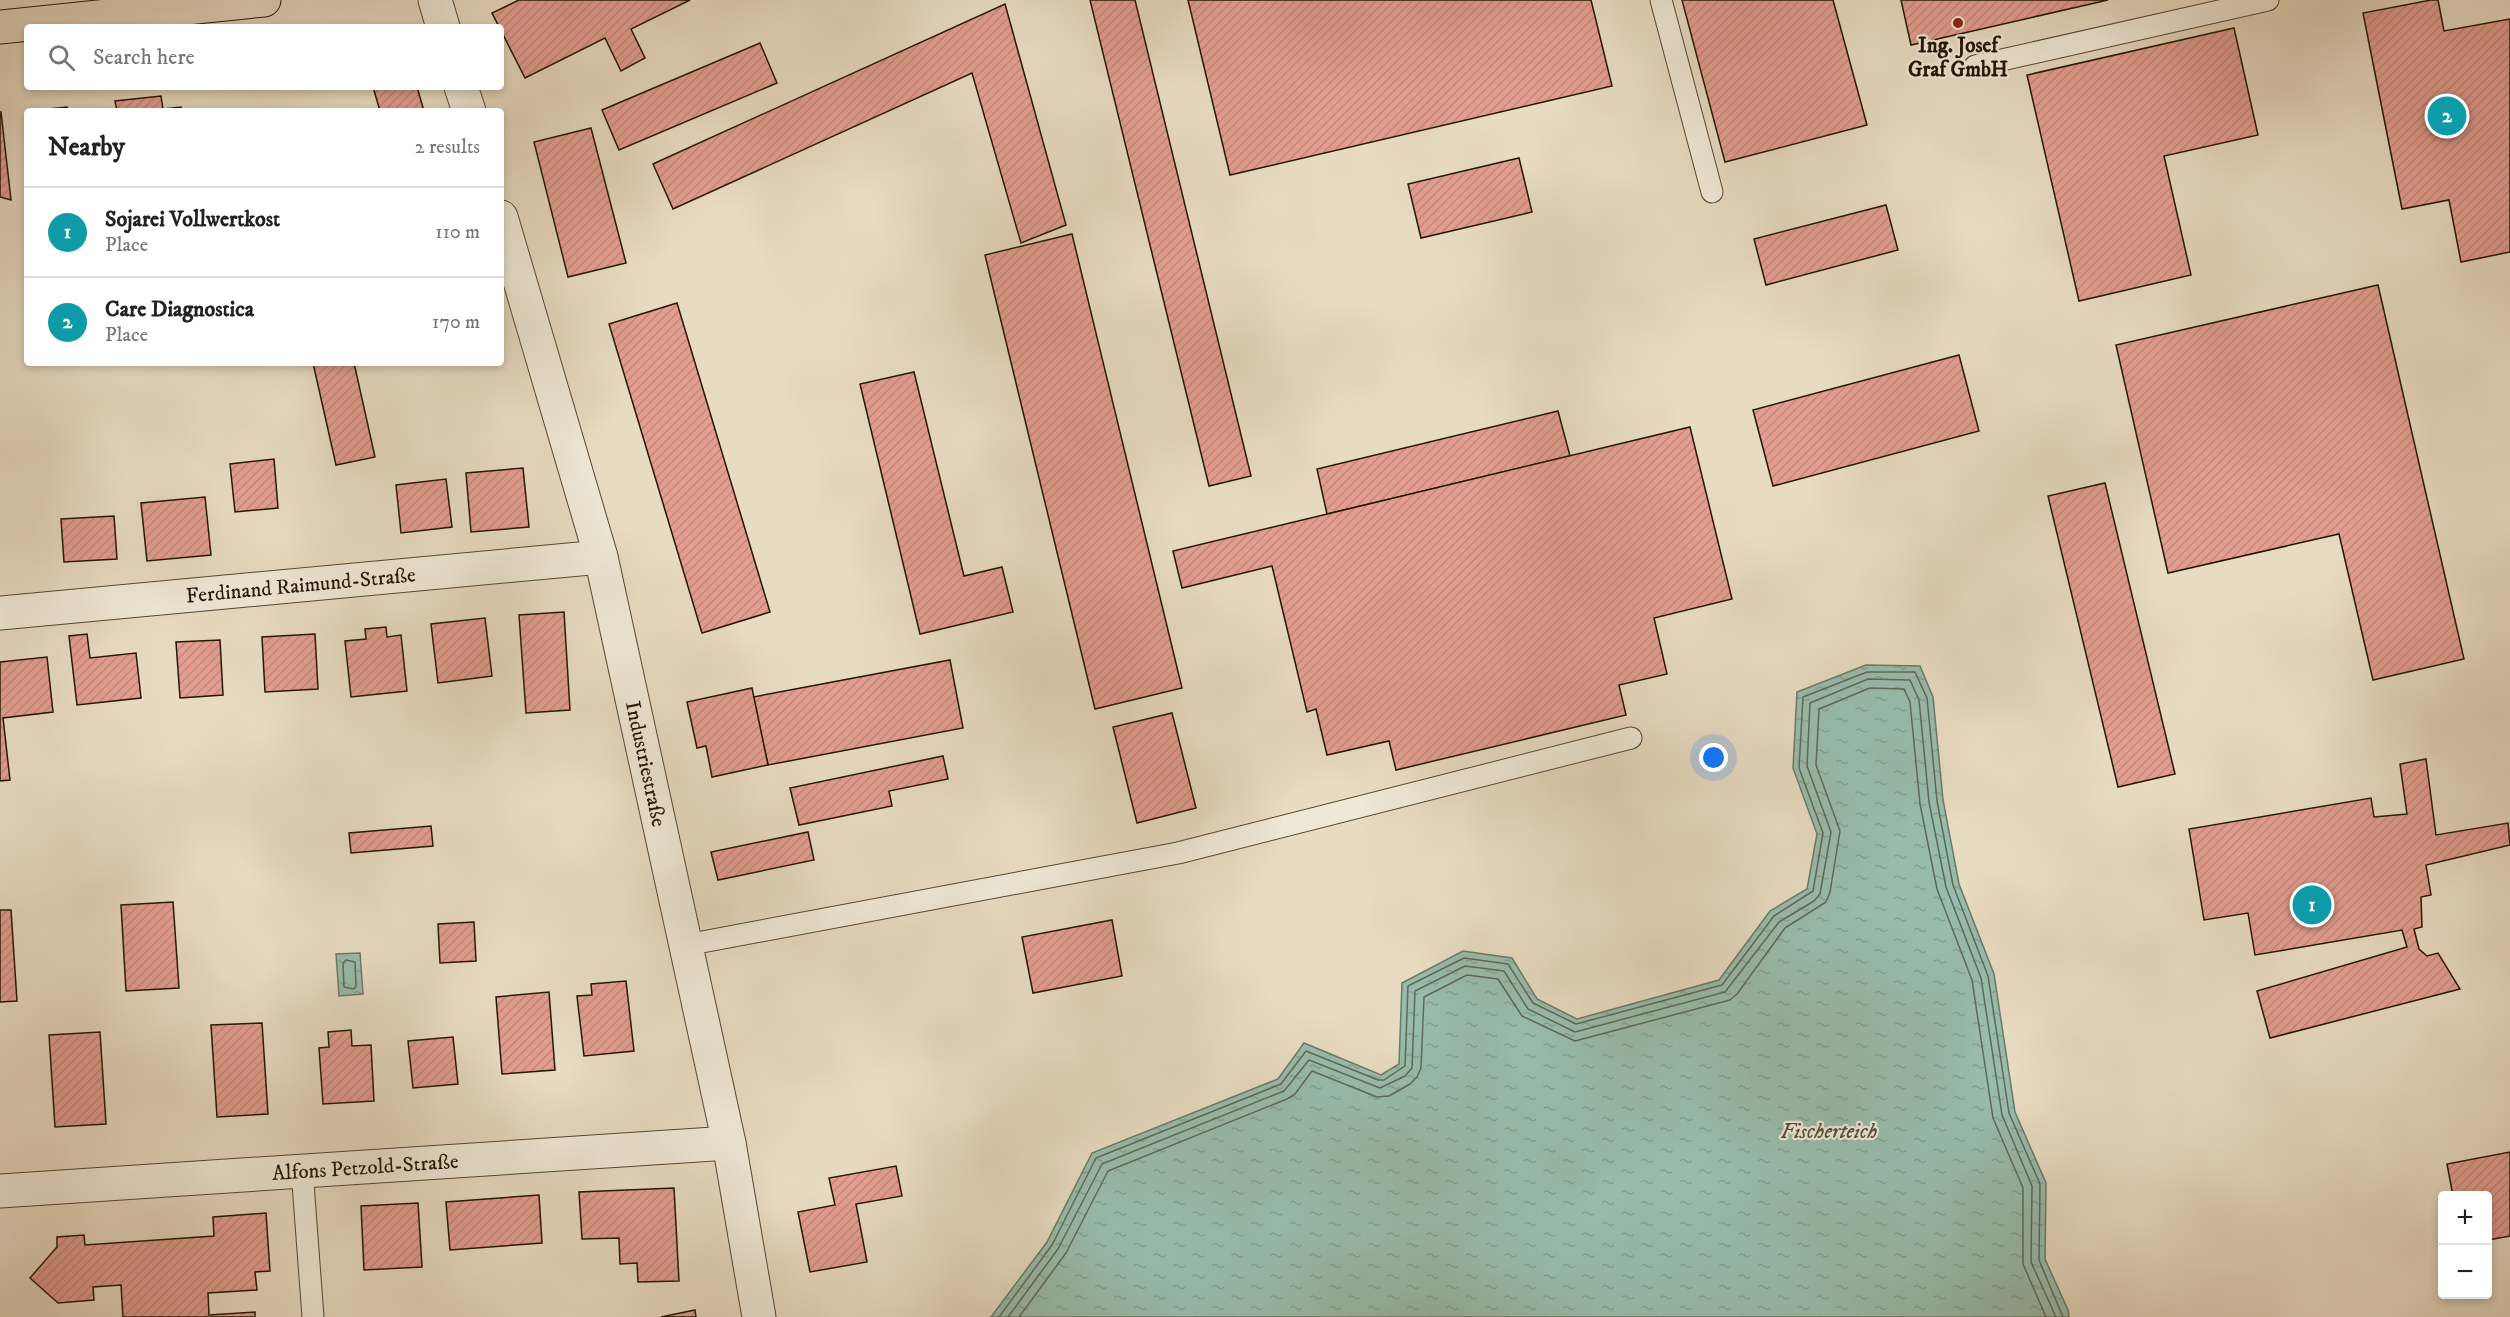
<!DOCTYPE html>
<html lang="en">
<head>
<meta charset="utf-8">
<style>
  body { margin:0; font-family:"IM FELL DW Pica",serif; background:#f2f2f2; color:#222 }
  .controls { position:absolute; right:18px; bottom:18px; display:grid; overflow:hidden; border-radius:6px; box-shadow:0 3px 9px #0003 }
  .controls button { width:54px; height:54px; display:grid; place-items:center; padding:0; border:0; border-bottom:2px solid #e0e0e0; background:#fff; color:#222; font:30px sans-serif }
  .you { position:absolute; left:1714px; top:758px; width:21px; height:21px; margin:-15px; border:4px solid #fff; border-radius:50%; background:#1a73e8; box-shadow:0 0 0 9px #1a73e833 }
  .badge { display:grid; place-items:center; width:39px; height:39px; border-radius:50%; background:#7c3aed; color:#fff; font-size:20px; font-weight:700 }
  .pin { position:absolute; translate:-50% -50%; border:3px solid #fff; box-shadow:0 2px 6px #0006 }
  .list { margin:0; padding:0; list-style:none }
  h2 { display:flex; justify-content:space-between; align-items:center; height:78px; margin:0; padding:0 24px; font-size:26px }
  h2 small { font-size:20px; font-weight:400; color:#767676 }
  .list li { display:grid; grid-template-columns:39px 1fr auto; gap:18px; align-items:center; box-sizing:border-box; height:90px; padding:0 24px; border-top:2px solid #e0e0e0 }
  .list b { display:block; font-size:22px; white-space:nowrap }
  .list p { margin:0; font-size:20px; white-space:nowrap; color:#767676 }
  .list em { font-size:20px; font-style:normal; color:#767676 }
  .icon { flex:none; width:33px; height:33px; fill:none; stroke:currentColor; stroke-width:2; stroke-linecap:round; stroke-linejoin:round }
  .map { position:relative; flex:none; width:2510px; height:1317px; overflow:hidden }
  .search { position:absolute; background:#fff; box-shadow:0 3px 9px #0003; left:24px; top:24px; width:480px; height:66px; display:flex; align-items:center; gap:15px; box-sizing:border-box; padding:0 21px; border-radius:6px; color:#767676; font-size:22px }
  .panel { position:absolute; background:#fff; box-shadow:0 3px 9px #0003; left:24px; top:108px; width:480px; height:258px; border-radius:6px }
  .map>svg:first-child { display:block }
  .water { fill:url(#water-ripples); stroke:#6a7a68; stroke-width:1.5 }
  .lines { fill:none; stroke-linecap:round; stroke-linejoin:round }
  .shore { stroke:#5e6958; stroke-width:1.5 }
  .building { fill:url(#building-hatch); stroke:#241603; stroke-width:1.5 }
  .lane-casing { stroke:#554732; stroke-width:23 }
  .street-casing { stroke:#554732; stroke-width:35 }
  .primary-casing { stroke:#241603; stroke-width:35 }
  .lane { stroke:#efe8d7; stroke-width:21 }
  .street { stroke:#efe8d7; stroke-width:33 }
  .primary { stroke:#e7dbc1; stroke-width:33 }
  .poi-dot { fill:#8f2418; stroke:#efe8d7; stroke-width:2 }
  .labels { text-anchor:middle; stroke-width:4.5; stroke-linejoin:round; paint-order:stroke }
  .poi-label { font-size:21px; font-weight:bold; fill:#241603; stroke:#efe8d7 }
  .street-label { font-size:21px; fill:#241603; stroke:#efe8d7 }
  .water-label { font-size:22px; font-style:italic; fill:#4d503e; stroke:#efe8d7 }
</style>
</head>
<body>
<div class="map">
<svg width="2510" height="1317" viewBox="0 0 2510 1317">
  <defs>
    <pattern id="water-ripples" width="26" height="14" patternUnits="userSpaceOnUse" patternTransform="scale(1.5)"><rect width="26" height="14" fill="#98bcac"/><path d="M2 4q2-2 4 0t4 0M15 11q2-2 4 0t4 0" fill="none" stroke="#83a192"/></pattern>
    <pattern id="building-hatch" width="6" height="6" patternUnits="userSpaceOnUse" patternTransform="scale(1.5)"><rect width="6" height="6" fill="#e39e91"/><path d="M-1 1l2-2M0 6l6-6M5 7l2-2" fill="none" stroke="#c3877b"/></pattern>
  </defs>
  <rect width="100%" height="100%" fill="#e7dbc1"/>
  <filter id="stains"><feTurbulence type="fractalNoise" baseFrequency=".00333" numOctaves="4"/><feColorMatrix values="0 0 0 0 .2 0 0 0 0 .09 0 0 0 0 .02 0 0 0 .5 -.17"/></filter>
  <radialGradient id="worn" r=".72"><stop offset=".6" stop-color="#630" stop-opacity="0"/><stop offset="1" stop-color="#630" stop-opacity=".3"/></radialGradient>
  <!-- water -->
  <g class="water">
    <polygon points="1866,665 1920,666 1933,697 1943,800 1959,884 1994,974 2015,1112 2046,1183 2045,1259 2068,1310 2069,1317 991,1317 1047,1242 1092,1153 1278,1079 1304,1043 1381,1075 1399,1064 1402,983 1463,951 1512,958 1537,999 1577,1019 1719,980 1770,911 1807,889 1817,834 1793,768 1797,692"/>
    <polygon points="360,953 363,994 339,996 336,954"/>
  </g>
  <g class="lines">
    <!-- shore -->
    <g class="shore">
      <polygon points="346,960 355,962 356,986 354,989 344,987 343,963"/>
      <polyline points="999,1317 1052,1245 1096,1158 1281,1084 1306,1051 1378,1080 1384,1080 1405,1066 1408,986 1464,958 1508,964 1533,1003 1576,1024 1722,985 1774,916 1813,891 1823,833 1799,768 1803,697 1867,672 1915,672 1927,698 1937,801 1953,885 1988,976 2009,1113 2040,1184 2039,1260 2063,1317"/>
      <polyline points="1008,1317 1058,1249 1102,1164 1284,1091 1309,1060 1380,1088 1405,1076 1412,1068 1415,991 1465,966 1504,971 1528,1009 1575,1032 1725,992 1779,922 1814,901 1820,894 1831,832 1807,766 1810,703 1868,679 1910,680 1919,700 1929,802 1946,887 1981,978 2002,1115 2032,1186 2031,1262 2056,1317"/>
      <polyline points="1019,1317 1066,1253 1108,1171 1287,1099 1295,1094 1312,1071 1377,1097 1389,1096 1410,1084 1417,1077 1421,1068 1424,997 1467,975 1498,979 1522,1016 1575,1041 1730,1000 1737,994 1785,928 1826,902 1830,892 1840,831 1816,765 1819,709 1870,688 1904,689 1910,702 1920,804 1937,889 1972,980 1993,1118 2023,1188 2023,1264 2046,1317"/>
    </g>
  </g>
  <!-- building -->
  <g class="building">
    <polygon points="519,0 690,0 631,29 645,58 621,71 605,38 525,78 492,13"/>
    <polygon points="1090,0 1135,0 1251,476 1209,486"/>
    <polygon points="1188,0 1591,0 1612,86 1230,175"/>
    <polygon points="1682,0 1833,0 1867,125 1725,162"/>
    <polygon points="1901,0 2108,0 1911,45"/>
    <polygon points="2431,0 2438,0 2444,31 2510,19 2510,252 2461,262 2449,200 2402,209 2363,13"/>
    <polygon points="1005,4 1066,225 1021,243 972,73 673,209 653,164"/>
    <polygon points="2234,28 2258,135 2164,156 2191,275 2079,301 2027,75"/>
    <polygon points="760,43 777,83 619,150 602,110"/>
    <polygon points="373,87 417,87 424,111 380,111"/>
    <polygon points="161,96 163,109 181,107 182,111 117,111 115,101"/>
    <polygon points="67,107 68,111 29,111"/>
    <polygon points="0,112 1,112 11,200 0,197"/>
    <polygon points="591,128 626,263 568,277 534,142"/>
    <polygon points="1519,158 1532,212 1421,238 1408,184"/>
    <polygon points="1886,205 1898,250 1766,285 1754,239"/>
    <polygon points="1072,234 1182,688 1095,709 985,255"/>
    <polygon points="2378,285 2464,659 2373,680 2339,534 2168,573 2116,345"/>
    <polygon points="677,303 770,612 702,633 609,324"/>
    <polygon points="1959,355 1979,431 1773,486 1753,410"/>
    <polygon points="313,363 354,363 375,457 336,465"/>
    <polygon points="914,372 964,576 1002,567 1013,612 920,634 860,384"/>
    <polygon points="1558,411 1570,456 1327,514 1317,469"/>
    <polygon points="1690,427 1732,599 1654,618 1667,674 1619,685 1626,715 1396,770 1389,741 1327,755 1316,709 1307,712 1272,566 1182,588 1173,551"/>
    <polygon points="274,459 278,508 235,512 230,464"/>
    <polygon points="523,468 529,527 471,532 466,473"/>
    <polygon points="446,479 452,527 401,533 396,485"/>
    <polygon points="2105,483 2175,774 2118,787 2048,496"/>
    <polygon points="205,497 211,555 147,561 141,503"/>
    <polygon points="114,516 117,559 64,562 61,519"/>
    <polygon points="564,612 570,710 526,713 519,615"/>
    <polygon points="485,618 492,676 438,683 431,624"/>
    <polygon points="386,627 387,637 401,635 407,691 351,697 345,641 366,639 365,629"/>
    <polygon points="87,634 90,658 136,653 141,698 77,705 69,636"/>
    <polygon points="315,634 318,689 265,692 262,637"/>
    <polygon points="220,640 223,695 180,698 176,642"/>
    <polygon points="47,657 53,712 3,718 10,780 0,781 0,662"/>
    <polygon points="950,660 963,728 768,765 753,697"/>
    <polygon points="752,688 768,765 712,777 706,746 697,748 687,702"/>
    <polygon points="1172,713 1196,808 1137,823 1113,727"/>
    <polygon points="943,756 948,779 889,791 892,806 799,825 790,788"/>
    <polygon points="2426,759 2436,835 2508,823 2510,845 2426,865 2431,895 2421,897 2422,927 2414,929 2419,949 2427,956 2438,953 2460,989 2270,1038 2257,991 2407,947 2402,930 2255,955 2248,913 2204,920 2189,829 2371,798 2374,817 2407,814 2400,764"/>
    <polygon points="431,826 433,846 351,853 349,833"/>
    <polygon points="808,832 814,860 718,880 711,852"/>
    <polygon points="173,902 179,988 126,991 121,905"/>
    <polygon points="0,910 11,910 17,1001 0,1002"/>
    <polygon points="1112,920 1122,976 1033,993 1022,937"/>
    <polygon points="474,922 476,961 440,963 438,924"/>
    <polygon points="626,981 634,1051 584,1056 577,996 592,995 591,984"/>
    <polygon points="549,992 555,1070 502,1074 496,997"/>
    <polygon points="262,1023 268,1114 217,1117 211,1025"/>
    <polygon points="351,1030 352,1046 371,1045 374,1101 323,1104 319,1048 329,1047 328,1032"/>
    <polygon points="100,1032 106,1124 55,1127 49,1035"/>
    <polygon points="453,1037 458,1084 413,1088 408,1041"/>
    <polygon points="2510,1152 2510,1236 2488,1240 2488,1196 2453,1196 2447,1164"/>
    <polygon points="896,1166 902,1196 856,1204 867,1262 810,1272 798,1212 835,1205 829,1178"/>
    <polygon points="674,1188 679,1281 638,1282 637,1263 620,1264 619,1238 582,1239 579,1192"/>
    <polygon points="539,1195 542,1243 450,1250 446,1202"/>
    <polygon points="418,1203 422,1267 364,1270 361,1206"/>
    <polygon points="266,1213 270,1271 255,1272 257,1290 208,1293 209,1315 255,1312 255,1317 123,1317 121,1285 93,1287 94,1300 58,1303 30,1278 57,1247 57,1237 84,1235 85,1245 214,1236 213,1217"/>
    <polygon points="695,1310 696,1317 661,1317"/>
  </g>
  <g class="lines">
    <!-- lane casing -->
    <g class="lane-casing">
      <g id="lane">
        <polyline points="1661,0 1712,192"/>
        <polyline points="1975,66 2268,0"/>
        <polyline points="686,945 1178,853 1631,738"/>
        <polyline points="302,1170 313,1317"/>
      </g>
    </g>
    <!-- street casing -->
    <g class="street-casing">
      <g id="street">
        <polyline points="435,0 443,27"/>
        <polyline points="461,87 469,111"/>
        <path id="s1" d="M501,217l100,340 128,586 30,174"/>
        <path id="s2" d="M0,613l601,-56"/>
        <path id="s3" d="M0,1191l729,-48"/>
      </g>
    </g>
    <!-- primary casing -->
    <g class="primary-casing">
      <polyline id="primary" points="0,27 264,0"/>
    </g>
    <!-- lane -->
    <use href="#lane" class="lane"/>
    <!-- street -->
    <use href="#street" class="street"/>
    <!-- primary -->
    <use href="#primary" class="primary"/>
  </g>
  <!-- markers -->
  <circle class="poi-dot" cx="1958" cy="23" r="6"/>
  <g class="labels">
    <!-- poi labels -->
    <g class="poi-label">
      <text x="1958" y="52">Ing. Josef<tspan x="1958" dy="24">Graf GmbH</tspan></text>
    </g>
    <!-- street labels -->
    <g class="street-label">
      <text dy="7" stroke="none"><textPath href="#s2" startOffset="302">Ferdinand Raimund-Straße</textPath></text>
      <text dy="7" stroke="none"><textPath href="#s1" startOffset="566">Industriestraße</textPath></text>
      <text dy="7" stroke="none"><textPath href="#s3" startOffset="366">Alfons Petzold-Straße</textPath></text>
    </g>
    <!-- water labels -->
    <g class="water-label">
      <text x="1829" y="1138">Fischerteich</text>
    </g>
  </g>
  <rect width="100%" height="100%" filter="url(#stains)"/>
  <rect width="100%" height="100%" fill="url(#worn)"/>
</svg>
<div class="controls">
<button>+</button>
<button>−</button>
</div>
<div class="you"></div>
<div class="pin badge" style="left:2312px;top:905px;background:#0f9aa8">1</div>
<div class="pin badge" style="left:2447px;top:116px;background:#0f9aa8">2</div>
<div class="search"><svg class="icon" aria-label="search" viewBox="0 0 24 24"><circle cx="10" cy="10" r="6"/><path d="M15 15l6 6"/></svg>Search here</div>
<section class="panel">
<h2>Nearby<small>2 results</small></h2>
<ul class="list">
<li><span class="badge" style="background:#0f9aa8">1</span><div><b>Sojarei Vollwertkost</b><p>Place</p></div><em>110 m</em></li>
<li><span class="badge" style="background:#0f9aa8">2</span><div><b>Care Diagnostica</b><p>Place</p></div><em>170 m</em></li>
</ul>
</section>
</div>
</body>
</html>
